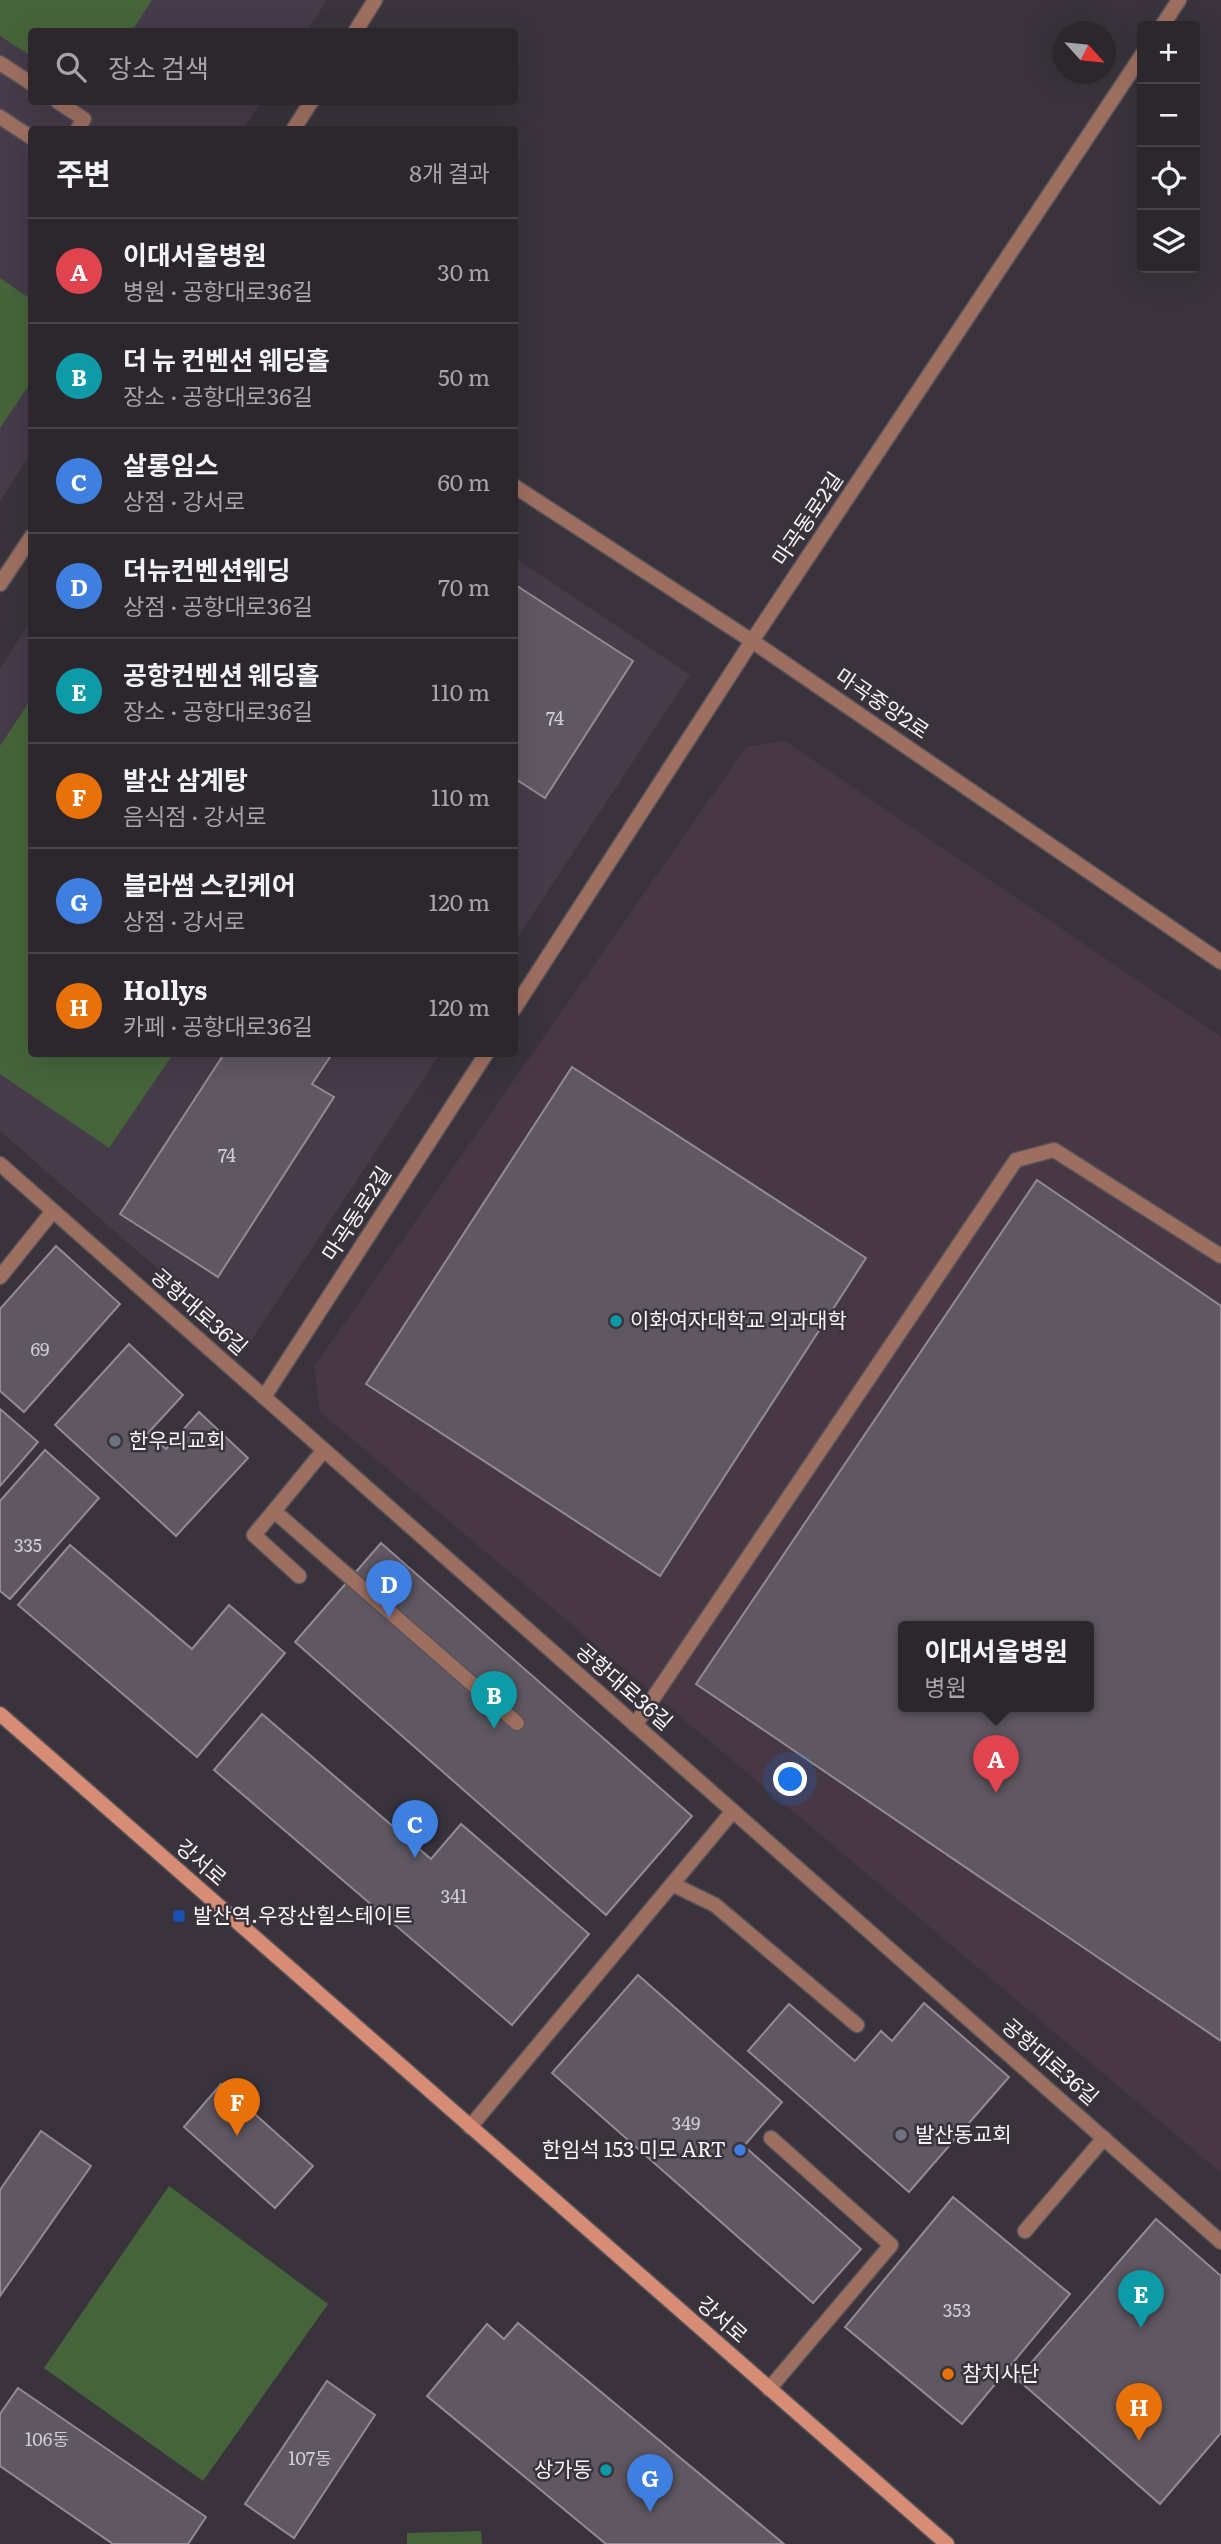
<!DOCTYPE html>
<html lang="ko">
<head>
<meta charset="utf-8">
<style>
  body { margin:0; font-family:Literata,"Noto Sans KR",serif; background:#342e35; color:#f1f3f6 }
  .controls { position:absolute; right:21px; top:21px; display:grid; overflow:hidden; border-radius:7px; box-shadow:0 7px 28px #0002 }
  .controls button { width:63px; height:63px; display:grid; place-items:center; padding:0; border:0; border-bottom:2px solid #484349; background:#2c262d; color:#f1f3f6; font:35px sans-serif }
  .compass { position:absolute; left:1053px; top:21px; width:63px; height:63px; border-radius:50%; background:#2c262d; box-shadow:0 7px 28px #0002; rotate:117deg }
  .you { position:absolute; left:791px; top:1780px; width:24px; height:24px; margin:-18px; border:5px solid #fff; border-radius:50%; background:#1a73e8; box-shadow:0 0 0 10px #1a73e833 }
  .badge { display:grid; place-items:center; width:46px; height:46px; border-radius:50%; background:#d8b434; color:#fff; font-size:23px; font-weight:700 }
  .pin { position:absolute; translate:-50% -58px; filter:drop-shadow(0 2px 4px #0008) }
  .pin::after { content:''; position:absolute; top:37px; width:24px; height:21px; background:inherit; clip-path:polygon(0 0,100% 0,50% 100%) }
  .popup { position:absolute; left:898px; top:1621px; width:196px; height:91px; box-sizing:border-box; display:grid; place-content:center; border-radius:7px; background:#2c262d; filter:drop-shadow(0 2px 5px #0005); font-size:23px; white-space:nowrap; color:#a6a5aa }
  .popup b { font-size:26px; color:#f1f3f6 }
  .popup::after { content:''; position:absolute; left:50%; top:100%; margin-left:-14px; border:14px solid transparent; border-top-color:#2c262d }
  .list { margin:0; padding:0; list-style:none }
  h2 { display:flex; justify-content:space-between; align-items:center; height:91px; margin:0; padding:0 28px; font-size:30px }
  h2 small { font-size:23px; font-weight:400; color:#a6a5aa }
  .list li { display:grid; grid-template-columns:46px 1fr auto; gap:21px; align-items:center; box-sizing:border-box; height:105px; padding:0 28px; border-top:2px solid #484349 }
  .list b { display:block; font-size:26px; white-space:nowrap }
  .list p { margin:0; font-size:23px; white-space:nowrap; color:#a6a5aa }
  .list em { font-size:23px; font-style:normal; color:#a6a5aa }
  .icon { flex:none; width:38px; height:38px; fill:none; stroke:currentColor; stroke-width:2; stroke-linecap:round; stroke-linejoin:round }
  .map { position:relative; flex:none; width:1221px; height:2544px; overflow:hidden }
  .search { position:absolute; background:#2c262d; box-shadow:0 7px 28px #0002; left:28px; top:28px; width:490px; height:77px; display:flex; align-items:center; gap:18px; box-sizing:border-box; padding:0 24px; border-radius:7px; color:#a6a5aa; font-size:26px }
  .panel { position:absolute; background:#2c262d; box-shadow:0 7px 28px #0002; left:28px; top:126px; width:490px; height:931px; border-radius:7px }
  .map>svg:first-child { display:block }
  .built { fill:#463b49 }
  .medical { fill:#483844; fill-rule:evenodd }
  .green { fill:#46643b }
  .building { fill:#5f5761; stroke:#928a94; stroke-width:2; fill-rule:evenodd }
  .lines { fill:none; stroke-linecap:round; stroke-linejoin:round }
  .service-casing { stroke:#58525a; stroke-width:17 }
  .minor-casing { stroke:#58525a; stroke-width:17 }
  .tertiary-casing { stroke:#58525a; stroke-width:17 }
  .secondary-casing { stroke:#58525a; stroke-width:17 }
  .service { stroke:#9d6f60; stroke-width:14 }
  .minor { stroke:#9d6f60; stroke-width:14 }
  .tertiary { stroke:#9d6f60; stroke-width:14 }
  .secondary { stroke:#d78d75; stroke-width:14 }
  .culture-dot { fill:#0f9aa8; stroke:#3a333c; stroke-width:2.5 }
  .worship-dot { fill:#6b7280; stroke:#3a333c; stroke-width:2.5 }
  .transit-dot { fill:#1a4fb4; stroke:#3a333c; stroke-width:2.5 }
  .shop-dot { fill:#3f7fe0; stroke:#3a333c; stroke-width:2.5 }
  .food-dot { fill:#e8710a; stroke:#3a333c; stroke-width:2.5 }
  .labels { text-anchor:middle; stroke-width:5; stroke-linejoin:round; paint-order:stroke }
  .number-label { font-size:18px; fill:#d2ccd3 }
  .street-label { font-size:21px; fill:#f8f3f9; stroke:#3a333c }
  .poi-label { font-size:21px; fill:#f8f3f9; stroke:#3a333c; text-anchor:start }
</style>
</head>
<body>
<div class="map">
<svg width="1221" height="2544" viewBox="0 0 1221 2544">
  <rect width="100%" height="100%" fill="#3a333c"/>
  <!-- built -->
  <g class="built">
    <polygon points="0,0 327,0 307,31 32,32 32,102 261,102 243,129 32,130 31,453 0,501"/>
    <polygon points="515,558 690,675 515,941"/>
    <polygon points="31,620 32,1054 440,1054 247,1347 0,1131 0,669"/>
  </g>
  <!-- medical -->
  <path class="medical" d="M785,741l436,296v1136l-901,-761 -6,-45 432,-620zM903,1627h186v80h-186z"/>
  <!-- green -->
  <g class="green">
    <polygon points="0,0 152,0 132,31 32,32 31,56 0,36"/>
    <polygon points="0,278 32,300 31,382 0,428"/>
    <polygon points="31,699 32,1054 173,1054 109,1148 0,1074 0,746"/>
    <polygon points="169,2186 328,2304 203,2481 44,2368"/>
    <polygon points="481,2531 482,2544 407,2544 407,2533"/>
  </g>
  <!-- building -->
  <g class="building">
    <polygon points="514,584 633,661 545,798 514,778"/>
    <polygon points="224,1054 332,1054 312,1084 334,1097 218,1277 120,1214"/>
    <polygon points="572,1067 866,1258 660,1576 366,1384"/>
    <path d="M1037,1180l184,126v735l-525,-357zM903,1627h186v80h-186z"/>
    <polygon points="56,1246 120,1304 24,1412 0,1391 0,1309"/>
    <polygon points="129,1344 183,1395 148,1433 166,1449 199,1412 248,1458 176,1536 55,1425"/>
    <polygon points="0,1409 38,1442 0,1486"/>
    <polygon points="45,1450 99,1498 10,1599 0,1591 0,1501"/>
    <polygon points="381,1543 692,1816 606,1915 295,1642"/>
    <polygon points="70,1545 192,1649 229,1605 285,1653 197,1757 18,1605"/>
    <polygon points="262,1714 431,1859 461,1824 589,1934 512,2025 214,1770"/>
    <polygon points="638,1975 782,2102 744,2146 861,2249 813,2303 552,2073"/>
    <polygon points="924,2003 1009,2077 909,2192 748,2051 789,2004 855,2061 881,2031 892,2041"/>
    <polygon points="221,2084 313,2166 275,2208 184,2127"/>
    <polygon points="41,2131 91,2166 0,2296 0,2190"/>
    <polygon points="953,2197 1070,2294 962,2424 845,2327"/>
    <polygon points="1156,2219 1221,2276 1221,2433 1160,2504 1017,2379"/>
    <polygon points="518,2323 784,2544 606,2544 427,2396 487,2324 504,2339"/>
    <polygon points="327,2381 375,2415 294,2538 245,2504"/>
    <polygon points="18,2388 206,2517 188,2544 113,2544 0,2466 0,2414"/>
  </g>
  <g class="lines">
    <!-- service casing -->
    <g class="service-casing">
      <g id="service">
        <polyline points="0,63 32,84"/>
        <polyline points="58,102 84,119 77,130"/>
        <polyline points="0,117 32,138"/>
        <polyline points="324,1450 274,1511 517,1723"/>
        <polyline points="274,1511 254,1535 299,1576"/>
        <polyline points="635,1725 1016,1160 1054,1150 1221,1256"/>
        <polyline points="672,1884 715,1905 857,2025"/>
        <polyline points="1025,2231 1104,2138"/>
        <polyline points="769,2389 891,2245 771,2138"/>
      </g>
    </g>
    <!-- minor casing -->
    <g class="minor-casing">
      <g id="minor">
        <polyline points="1162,26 1179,0"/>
        <polyline points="514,1009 752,641 1142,55"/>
        <polyline points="0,1164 264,1397 486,1054"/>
        <polyline points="0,1277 53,1211"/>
        <polyline points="470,2127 733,1811"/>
      </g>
    </g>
    <!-- tertiary casing -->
    <g class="tertiary-casing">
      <g id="tertiary">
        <polyline points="355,32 375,0"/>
        <polyline points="293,130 311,102"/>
        <polyline points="514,486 752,641 1221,962"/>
        <polyline points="0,584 32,536"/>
        <polyline points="264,1397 1221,2242"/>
      </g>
    </g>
    <!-- secondary casing -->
    <g class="secondary-casing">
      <polyline id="secondary" points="0,1714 947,2544"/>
    </g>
    <!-- service -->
    <use href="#service" class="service"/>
    <!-- minor -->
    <use href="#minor" class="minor"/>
    <!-- tertiary -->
    <use href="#tertiary" class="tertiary"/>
    <!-- secondary -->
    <use href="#secondary" class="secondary"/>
  </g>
  <!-- markers -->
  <g class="culture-dot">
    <circle cx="616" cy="1321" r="7"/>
    <circle cx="606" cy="2470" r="7"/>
  </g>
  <g class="worship-dot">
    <circle cx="115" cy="1441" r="7"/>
    <circle cx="901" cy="2135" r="7"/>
  </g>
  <rect class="transit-dot" x="172" y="1909" width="14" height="14" rx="3.5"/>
  <circle class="shop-dot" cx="740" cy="2150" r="7"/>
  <circle class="food-dot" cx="948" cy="2374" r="7"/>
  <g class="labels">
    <!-- number labels -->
    <g class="number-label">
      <text x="555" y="725">74</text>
      <text x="227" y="1162">74</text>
      <text x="40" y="1356">69</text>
      <text x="28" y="1552">335</text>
      <text x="454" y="1903">341</text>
      <text x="686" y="2130">349</text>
      <text x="957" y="2317">353</text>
      <text x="47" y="2446">106동</text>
      <text x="310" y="2465">107동</text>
    </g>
    <!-- street labels -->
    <g class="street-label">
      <text transform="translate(808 519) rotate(-56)" y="7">마곡동로2길</text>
      <text transform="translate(882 704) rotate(34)" y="7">마곡중앙2로</text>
      <text transform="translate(357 1214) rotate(-57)" y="7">마곡동로2길</text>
      <text transform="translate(199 1312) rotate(41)" y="7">공항대로36길</text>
      <text transform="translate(624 1687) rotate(41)" y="7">공항대로36길</text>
      <text transform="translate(201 1863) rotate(41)" y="7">강서로</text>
      <text transform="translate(1050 2062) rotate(41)" y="7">공항대로36길</text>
      <text transform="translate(722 2320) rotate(41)" y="7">강서로</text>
    </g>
    <!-- poi labels -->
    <g class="poi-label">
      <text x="630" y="1328">이화여자대학교 의과대학</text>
      <text x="129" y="1448">한우리교회</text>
      <text x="193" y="1923">발산역.우장산힐스테이트</text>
      <text x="915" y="2142">발산동교회</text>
      <text x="726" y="2157" text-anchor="end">한임석 153 미모 ART</text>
      <text x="962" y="2381">참치사단</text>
      <text x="592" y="2477" text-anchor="end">상가동</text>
    </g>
  </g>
</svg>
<div class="controls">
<button>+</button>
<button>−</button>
<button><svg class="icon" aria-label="locate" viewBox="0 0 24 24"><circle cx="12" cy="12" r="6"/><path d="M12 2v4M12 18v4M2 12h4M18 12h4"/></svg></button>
<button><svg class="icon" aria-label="layers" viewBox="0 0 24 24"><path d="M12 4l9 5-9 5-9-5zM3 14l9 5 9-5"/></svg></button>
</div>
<svg class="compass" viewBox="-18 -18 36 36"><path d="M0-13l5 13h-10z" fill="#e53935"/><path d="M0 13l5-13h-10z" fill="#a6a5aa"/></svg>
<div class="you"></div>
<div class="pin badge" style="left:996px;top:1793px;background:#e0444e">A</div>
<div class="popup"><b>이대서울병원</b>병원</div>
<div class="pin badge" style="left:494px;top:1729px;background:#0f9aa8">B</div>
<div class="pin badge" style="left:415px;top:1858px;background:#3f7fe0">C</div>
<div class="pin badge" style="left:389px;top:1618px;background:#3f7fe0">D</div>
<div class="pin badge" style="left:1141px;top:2328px;background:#0f9aa8">E</div>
<div class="pin badge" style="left:237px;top:2136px;background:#e8710a">F</div>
<div class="pin badge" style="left:650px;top:2512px;background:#3f7fe0">G</div>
<div class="pin badge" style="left:1139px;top:2441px;background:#e8710a">H</div>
<div class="search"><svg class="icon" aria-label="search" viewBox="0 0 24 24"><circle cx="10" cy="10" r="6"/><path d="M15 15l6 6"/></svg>장소 검색</div>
<section class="panel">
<h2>주변<small>8개 결과</small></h2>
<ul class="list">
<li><span class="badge" style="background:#e0444e">A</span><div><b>이대서울병원</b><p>병원 · 공항대로36길</p></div><em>30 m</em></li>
<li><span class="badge" style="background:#0f9aa8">B</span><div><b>더 뉴 컨벤션 웨딩홀</b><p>장소 · 공항대로36길</p></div><em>50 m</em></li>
<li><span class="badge" style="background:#3f7fe0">C</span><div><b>살롱임스</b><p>상점 · 강서로</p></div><em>60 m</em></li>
<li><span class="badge" style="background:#3f7fe0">D</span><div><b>더뉴컨벤션웨딩</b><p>상점 · 공항대로36길</p></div><em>70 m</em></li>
<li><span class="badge" style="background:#0f9aa8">E</span><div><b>공항컨벤션 웨딩홀</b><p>장소 · 공항대로36길</p></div><em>110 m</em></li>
<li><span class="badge" style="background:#e8710a">F</span><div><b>발산 삼계탕</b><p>음식점 · 강서로</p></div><em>110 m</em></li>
<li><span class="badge" style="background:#3f7fe0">G</span><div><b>블라썸 스킨케어</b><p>상점 · 강서로</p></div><em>120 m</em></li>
<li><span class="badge" style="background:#e8710a">H</span><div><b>Hollys</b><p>카페 · 공항대로36길</p></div><em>120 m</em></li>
</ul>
</section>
</div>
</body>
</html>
